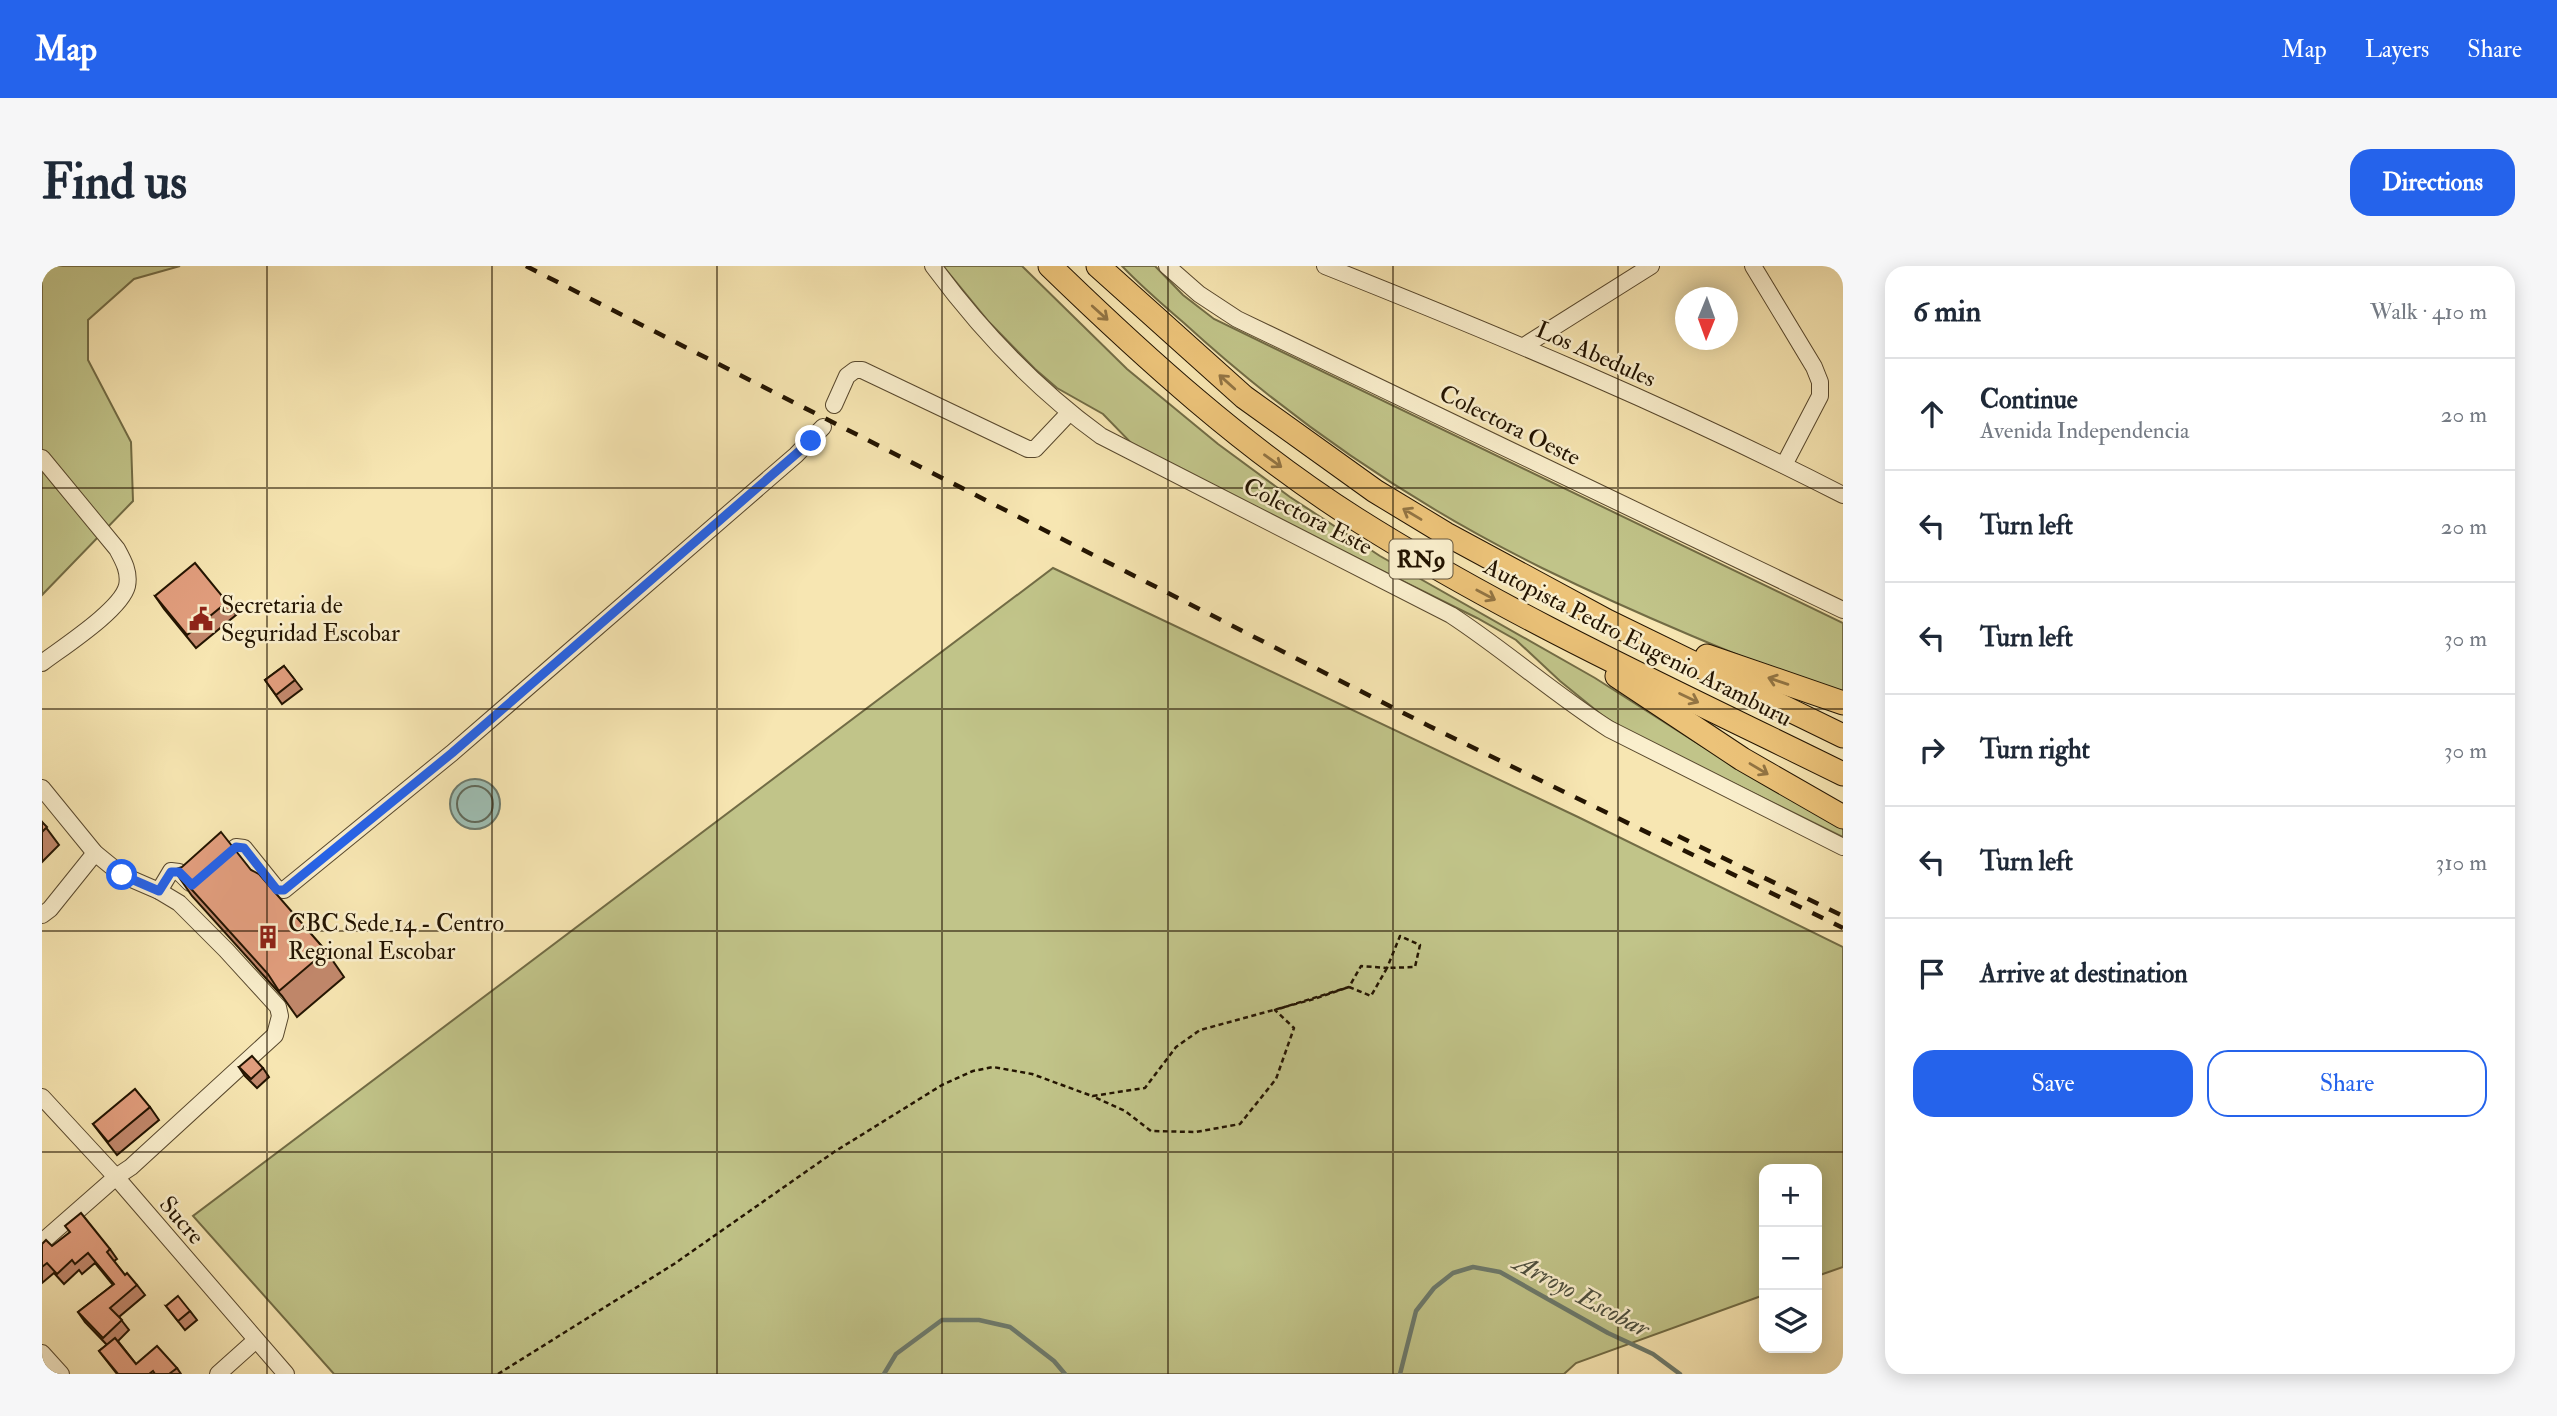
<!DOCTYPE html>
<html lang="en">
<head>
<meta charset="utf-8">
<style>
  body { margin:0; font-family:"IM FELL Double Pica",serif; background:#f6f6f7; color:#1f2937 }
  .controls { position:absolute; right:21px; bottom:21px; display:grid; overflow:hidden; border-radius:14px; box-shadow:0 4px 18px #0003 }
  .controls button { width:63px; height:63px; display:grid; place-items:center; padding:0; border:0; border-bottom:2px solid #e0e1e3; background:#fff; color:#1f2937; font:35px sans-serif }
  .compass { position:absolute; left:1633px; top:21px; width:63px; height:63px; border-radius:50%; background:#fff; box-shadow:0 4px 18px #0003; rotate:181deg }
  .stop { position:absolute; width:21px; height:21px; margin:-16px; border:5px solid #2563eb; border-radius:50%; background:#fff }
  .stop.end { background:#2563eb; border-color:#fff; box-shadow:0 2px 7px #0008 }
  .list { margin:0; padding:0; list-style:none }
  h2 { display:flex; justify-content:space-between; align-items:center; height:91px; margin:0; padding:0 28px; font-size:30px }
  h2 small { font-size:23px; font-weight:400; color:#747a83 }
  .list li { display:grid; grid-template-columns:46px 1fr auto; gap:21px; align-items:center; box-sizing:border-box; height:112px; padding:0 28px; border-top:2px solid #e0e1e3 }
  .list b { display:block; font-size:26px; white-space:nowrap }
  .list p { margin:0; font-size:23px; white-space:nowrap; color:#747a83 }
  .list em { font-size:23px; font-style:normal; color:#747a83 }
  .actions { display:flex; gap:14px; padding:21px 28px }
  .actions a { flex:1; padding:16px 0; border:2px solid #2563eb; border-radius:21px; text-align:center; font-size:24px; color:#2563eb }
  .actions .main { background:#2563eb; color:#fff }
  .icon { flex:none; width:38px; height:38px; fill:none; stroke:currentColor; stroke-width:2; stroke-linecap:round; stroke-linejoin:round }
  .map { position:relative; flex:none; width:1801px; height:1108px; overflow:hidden; border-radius:21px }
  header { display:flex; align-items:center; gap:42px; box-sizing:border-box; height:98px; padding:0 35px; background:#2563eb; color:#fff }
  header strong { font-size:33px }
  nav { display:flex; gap:38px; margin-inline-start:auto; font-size:24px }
  .intro { display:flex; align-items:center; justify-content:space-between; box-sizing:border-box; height:168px; padding:0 42px }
  h1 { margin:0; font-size:49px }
  .button { padding:18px 32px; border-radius:21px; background:#2563eb; color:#fff; font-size:24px; font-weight:700 }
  main { display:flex; gap:42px; padding:0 42px }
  aside { flex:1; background:#fff; border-radius:21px; box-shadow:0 4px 18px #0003 }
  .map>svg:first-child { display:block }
  .green { fill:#c1c489; stroke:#726c45; stroke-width:2 }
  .water { fill:#9ebeb3; stroke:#6d7a6c; stroke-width:2 }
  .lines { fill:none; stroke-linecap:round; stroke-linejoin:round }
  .shore { stroke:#60695a; stroke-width:2 }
  .stream { stroke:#6d7a6c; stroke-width:4.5 }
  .minor-casing { stroke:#58482d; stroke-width:18 }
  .highway-casing { stroke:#231401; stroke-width:25 }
  .path { stroke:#231401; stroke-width:2.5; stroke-dasharray:5 3.5; stroke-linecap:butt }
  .minor { stroke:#faefcd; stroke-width:16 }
  .highway { stroke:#ecc379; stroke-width:23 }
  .rail { stroke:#231401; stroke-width:4.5; stroke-dasharray:12 12; stroke-linecap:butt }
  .wall { fill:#c2886c; stroke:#231401; stroke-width:2 }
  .building { fill:#e29e7e; stroke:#231401; stroke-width:2 }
  .oneway { stroke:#927443 }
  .route { stroke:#2563eb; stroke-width:9 }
  .grid { fill:none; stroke:#231401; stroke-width:2; stroke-opacity:0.55 }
  .labels { text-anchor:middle; stroke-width:5; stroke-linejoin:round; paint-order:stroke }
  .shield { fill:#faefcd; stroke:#64563e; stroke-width:2 }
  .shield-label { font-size:23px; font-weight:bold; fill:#231401 }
  .street-label { font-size:24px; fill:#231401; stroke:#faefcd }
  .poi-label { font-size:24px; fill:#231401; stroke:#faefcd; text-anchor:start }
  .water-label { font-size:26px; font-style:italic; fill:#4e503f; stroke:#faefcd }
</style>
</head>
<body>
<header>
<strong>Map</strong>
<nav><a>Map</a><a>Layers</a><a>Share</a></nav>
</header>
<div class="intro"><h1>Find us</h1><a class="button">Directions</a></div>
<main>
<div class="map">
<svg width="1801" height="1108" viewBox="0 0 1801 1108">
  <rect width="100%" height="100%" fill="#f7e6b2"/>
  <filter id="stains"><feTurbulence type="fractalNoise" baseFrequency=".00286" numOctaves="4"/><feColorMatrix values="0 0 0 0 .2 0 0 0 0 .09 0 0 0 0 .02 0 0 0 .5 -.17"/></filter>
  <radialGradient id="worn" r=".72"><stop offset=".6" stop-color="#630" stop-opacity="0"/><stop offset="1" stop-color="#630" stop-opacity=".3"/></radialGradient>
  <!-- green -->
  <g class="green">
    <polygon points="0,0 138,0 92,13 46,54 46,94 89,176 91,235 0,329"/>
    <polygon points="901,0 980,0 1085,103 1176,178 1248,231 1338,290 1553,412 1658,479 1751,532 1801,558 1801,571 1587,466 1561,450 1518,415 1474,374 1435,352 1095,183 1061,148 1015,122 993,103 946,55"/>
    <path d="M1080,0h33l28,29 31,24 629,304v74c-102,-40 -203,-81 -301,-129 -129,-64 -252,-148 -358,-245 -21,-18 -43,-37 -62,-57z"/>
    <polygon points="1011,302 1536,551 1801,681 1801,1001 1775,1010 1775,903 1722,903 1722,1029 1534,1097 1522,1108 292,1108 151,950"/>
  </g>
  <!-- water -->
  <circle class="water" cx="433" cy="538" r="25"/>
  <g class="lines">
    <!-- shore -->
    <circle class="shore" cx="433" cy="538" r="18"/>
    <!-- stream -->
    <g class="stream">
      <polyline points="842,1108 854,1088 900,1054 937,1054 968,1061 1012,1095 1023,1108"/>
      <polyline points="1358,1108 1374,1045 1392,1022 1411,1007 1431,1001 1458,1006 1566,1067 1611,1088 1638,1108"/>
    </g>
    <!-- minor casing -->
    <g class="minor-casing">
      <g id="minor">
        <path d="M891,0c48,65 103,123 168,170l350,179c55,36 103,79 158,114l234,118"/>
        <polyline points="1125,0 1157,28 1195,53 1801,344"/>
        <path d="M1283,0c176,70 350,143 518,229"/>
        <polyline points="1711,0 1772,101 1778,116 1778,130 1742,199"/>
        <polyline points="1482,80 1609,0"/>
        <polyline points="792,139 805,110 813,104 820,104 986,183 993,183 1027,147"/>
        <path d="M0,192l75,91c6,11 13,23 10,37 -6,24 -64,61 -85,77"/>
        <polyline points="0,522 53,587 80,609 117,625 137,637 184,684 236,741 238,750 233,769 89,901 74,911 0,976"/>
        <polyline points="178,595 194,581 202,582 235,623 242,624 410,487 754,189 781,161"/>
        <polyline points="117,625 129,605 137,606 148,617"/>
        <polyline points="0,649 8,643 53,587"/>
        <polyline points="0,831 74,911 244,1108"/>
        <polyline points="0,1087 19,1108"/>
        <polyline points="176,1108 214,1074"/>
      </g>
    </g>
    <!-- highway casing -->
    <g class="highway-casing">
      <g id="highway">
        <path d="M1008,0c95,92 194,182 306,253 155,98 323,174 487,255"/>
        <polyline points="1056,0 1202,131 1333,225 1404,268 1565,355 1801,470"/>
        <polyline points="1665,390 1801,437"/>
        <polyline points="1575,410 1700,493 1801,551"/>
      </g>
    </g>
    <!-- path -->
    <polyline class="path" points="456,1108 632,998 792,886 900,819 931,805 951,801 990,808 1050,830 1103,822 1134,781 1158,764 1272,733 1307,721 1329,730 1345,702 1373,701 1378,679 1358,670 1345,702 1319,700 1307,721 1233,744 1252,762 1234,813 1198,858 1154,866 1109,865 1083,845 1050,830"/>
    <!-- minor -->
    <use href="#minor" class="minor"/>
    <!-- highway -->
    <use href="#highway" class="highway"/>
    <!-- rail -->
    <g class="rail">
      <polyline points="484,0 1387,460 1801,662"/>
      <polyline points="1636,570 1801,650"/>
    </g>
  </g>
  <!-- wall -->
  <g class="wall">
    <polygon points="113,330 185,336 194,349 154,382 122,343"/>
    <polygon points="242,400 260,423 240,438 223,414"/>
    <polygon points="0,556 17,579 0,596"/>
    <polygon points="132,604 209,604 284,685 302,711 255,751 240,730 150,630"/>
    <polygon points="197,801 221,802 227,811 215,822 203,810"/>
    <polygon points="108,841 117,854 75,889 51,858"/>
    <polygon points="0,978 10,980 68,983 75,993 72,995 83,1009 95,1019 103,1029 77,1051 87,1064 76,1075 94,1098 135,1102 139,1108 75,1108 57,1085 65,1079 43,1056 36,1046 71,1019 53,997 40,1008 37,1004 22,1018 12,1007 0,1017"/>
    <polygon points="124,1040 148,1045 155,1054 143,1064"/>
  </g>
  <!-- building -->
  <g class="building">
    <polygon points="153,297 185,336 145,369 113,330"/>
    <polygon points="242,400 253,414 234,429 223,414"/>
    <polygon points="0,556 5,561 0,566"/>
    <polygon points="179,566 209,604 217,608 284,685 237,725 226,708 132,604 140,601"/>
    <polygon points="210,790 221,802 209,813 197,801"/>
    <polygon points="93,823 108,841 66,876 51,858"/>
    <polygon points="39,947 68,983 65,986 83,1009 85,1007 95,1019 68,1042 80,1054 61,1072 36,1046 72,1018 46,987 33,998 30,994 15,1008 5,997 0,1001 0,978 4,974 10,980 28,966 23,960"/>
    <polygon points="136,1030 148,1045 136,1055 124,1040"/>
    <polygon points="73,1072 94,1098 115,1080 135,1102 127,1108 113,1108 111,1105 107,1108 76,1108 57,1085"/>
  </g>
  <!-- one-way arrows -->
  <defs><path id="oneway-shaft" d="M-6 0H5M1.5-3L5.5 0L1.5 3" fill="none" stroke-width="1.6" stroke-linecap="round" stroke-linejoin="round" transform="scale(1.75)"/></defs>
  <g class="oneway">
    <use href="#oneway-shaft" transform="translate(1058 47) rotate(42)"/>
    <use href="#oneway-shaft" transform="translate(1185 116) rotate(-138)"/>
    <use href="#oneway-shaft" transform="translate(1231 195) rotate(36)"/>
    <use href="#oneway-shaft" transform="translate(1370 248) rotate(-149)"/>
    <use href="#oneway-shaft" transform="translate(1444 329) rotate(28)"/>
    <use href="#oneway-shaft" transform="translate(1736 415) rotate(-161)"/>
    <use href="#oneway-shaft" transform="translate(1647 432) rotate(26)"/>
    <use href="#oneway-shaft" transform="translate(1717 503) rotate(31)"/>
  </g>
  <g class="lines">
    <!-- route -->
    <polyline class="route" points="80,609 117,625 129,606 137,606 150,619 194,581 202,582 235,624 242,624 410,487 769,175"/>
  </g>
  <!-- grid -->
  <path class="grid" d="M225,0v1108M450,0v1108M675,0v1108M900,0v1108M1126,0v1108M1351,0v1108M1576,0v1108M0,222h1801M0,443h1801M0,665h1801M0,886h1801"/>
  <!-- icons -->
  <defs>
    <g id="civic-bare" transform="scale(1.89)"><path d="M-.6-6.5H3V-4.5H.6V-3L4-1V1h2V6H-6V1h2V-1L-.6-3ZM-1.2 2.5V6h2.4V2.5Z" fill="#8f2418" stroke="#faefcd" stroke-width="2.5" paint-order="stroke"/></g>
    <g id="building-bare" transform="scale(1.89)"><path d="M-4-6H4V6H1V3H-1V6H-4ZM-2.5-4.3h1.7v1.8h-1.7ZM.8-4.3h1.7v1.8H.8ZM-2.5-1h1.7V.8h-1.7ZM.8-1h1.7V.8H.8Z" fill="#8f2418" stroke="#faefcd" stroke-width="2.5" paint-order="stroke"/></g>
  </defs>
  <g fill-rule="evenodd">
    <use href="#civic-bare" x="159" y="353"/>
    <use href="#building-bare" x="226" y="671"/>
  </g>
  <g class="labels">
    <!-- shield labels -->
    <rect class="shield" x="1347.5" y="273.5" width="63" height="39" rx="5"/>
    <g class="shield-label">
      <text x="1379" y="301">RN9</text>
    </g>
    <!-- street labels -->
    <g class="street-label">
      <text transform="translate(1554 88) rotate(24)" y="8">Los Abedules</text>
      <text transform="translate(1468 159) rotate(26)" y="8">Colectora Oeste</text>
      <text transform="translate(1266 250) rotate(27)" y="8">Colectora Este</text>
      <text transform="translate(1596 376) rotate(27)" y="8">Autopista Pedro Eugenio Aramburu</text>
      <text transform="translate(140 954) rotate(49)" y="8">Sucre</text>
    </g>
    <!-- poi labels -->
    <g class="poi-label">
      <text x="179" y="347">Secretaria de<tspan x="179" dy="28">Seguridad Escobar</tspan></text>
      <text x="246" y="665">CBC Sede 14 - Centro<tspan x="246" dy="28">Regional Escobar</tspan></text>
    </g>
    <!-- water labels -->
    <g class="water-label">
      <text transform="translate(1540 1029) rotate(28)" y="9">Arroyo Escobar</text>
    </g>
  </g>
  <rect width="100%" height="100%" filter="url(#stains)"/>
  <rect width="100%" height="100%" fill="url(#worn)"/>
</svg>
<div class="controls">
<button>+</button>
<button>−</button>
<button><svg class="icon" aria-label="layers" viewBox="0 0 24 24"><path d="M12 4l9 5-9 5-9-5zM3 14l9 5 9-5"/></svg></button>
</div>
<svg class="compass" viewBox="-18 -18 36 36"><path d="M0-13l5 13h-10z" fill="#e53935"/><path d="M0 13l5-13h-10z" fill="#747a83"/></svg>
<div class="stop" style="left:80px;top:609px"></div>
<div class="stop end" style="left:769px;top:175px"></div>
</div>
<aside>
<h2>6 min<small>Walk · 410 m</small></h2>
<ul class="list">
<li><svg class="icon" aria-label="ahead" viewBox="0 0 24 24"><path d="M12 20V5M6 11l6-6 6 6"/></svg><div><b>Continue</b><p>Avenida Independencia</p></div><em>20 m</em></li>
<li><svg class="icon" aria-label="left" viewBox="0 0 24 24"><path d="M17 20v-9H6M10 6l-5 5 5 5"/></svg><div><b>Turn left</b></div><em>20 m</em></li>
<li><svg class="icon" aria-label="left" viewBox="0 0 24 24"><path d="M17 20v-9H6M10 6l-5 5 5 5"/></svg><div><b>Turn left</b></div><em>30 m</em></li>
<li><svg class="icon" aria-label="right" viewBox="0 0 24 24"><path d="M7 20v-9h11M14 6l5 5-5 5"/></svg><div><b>Turn right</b></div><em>30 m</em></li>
<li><svg class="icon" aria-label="left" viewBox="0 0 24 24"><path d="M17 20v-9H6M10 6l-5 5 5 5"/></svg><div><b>Turn left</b></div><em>310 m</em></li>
<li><svg class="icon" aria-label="arrive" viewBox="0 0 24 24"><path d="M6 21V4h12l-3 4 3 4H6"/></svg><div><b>Arrive at destination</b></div></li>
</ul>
<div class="actions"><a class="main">Save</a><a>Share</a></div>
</aside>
</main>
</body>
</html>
